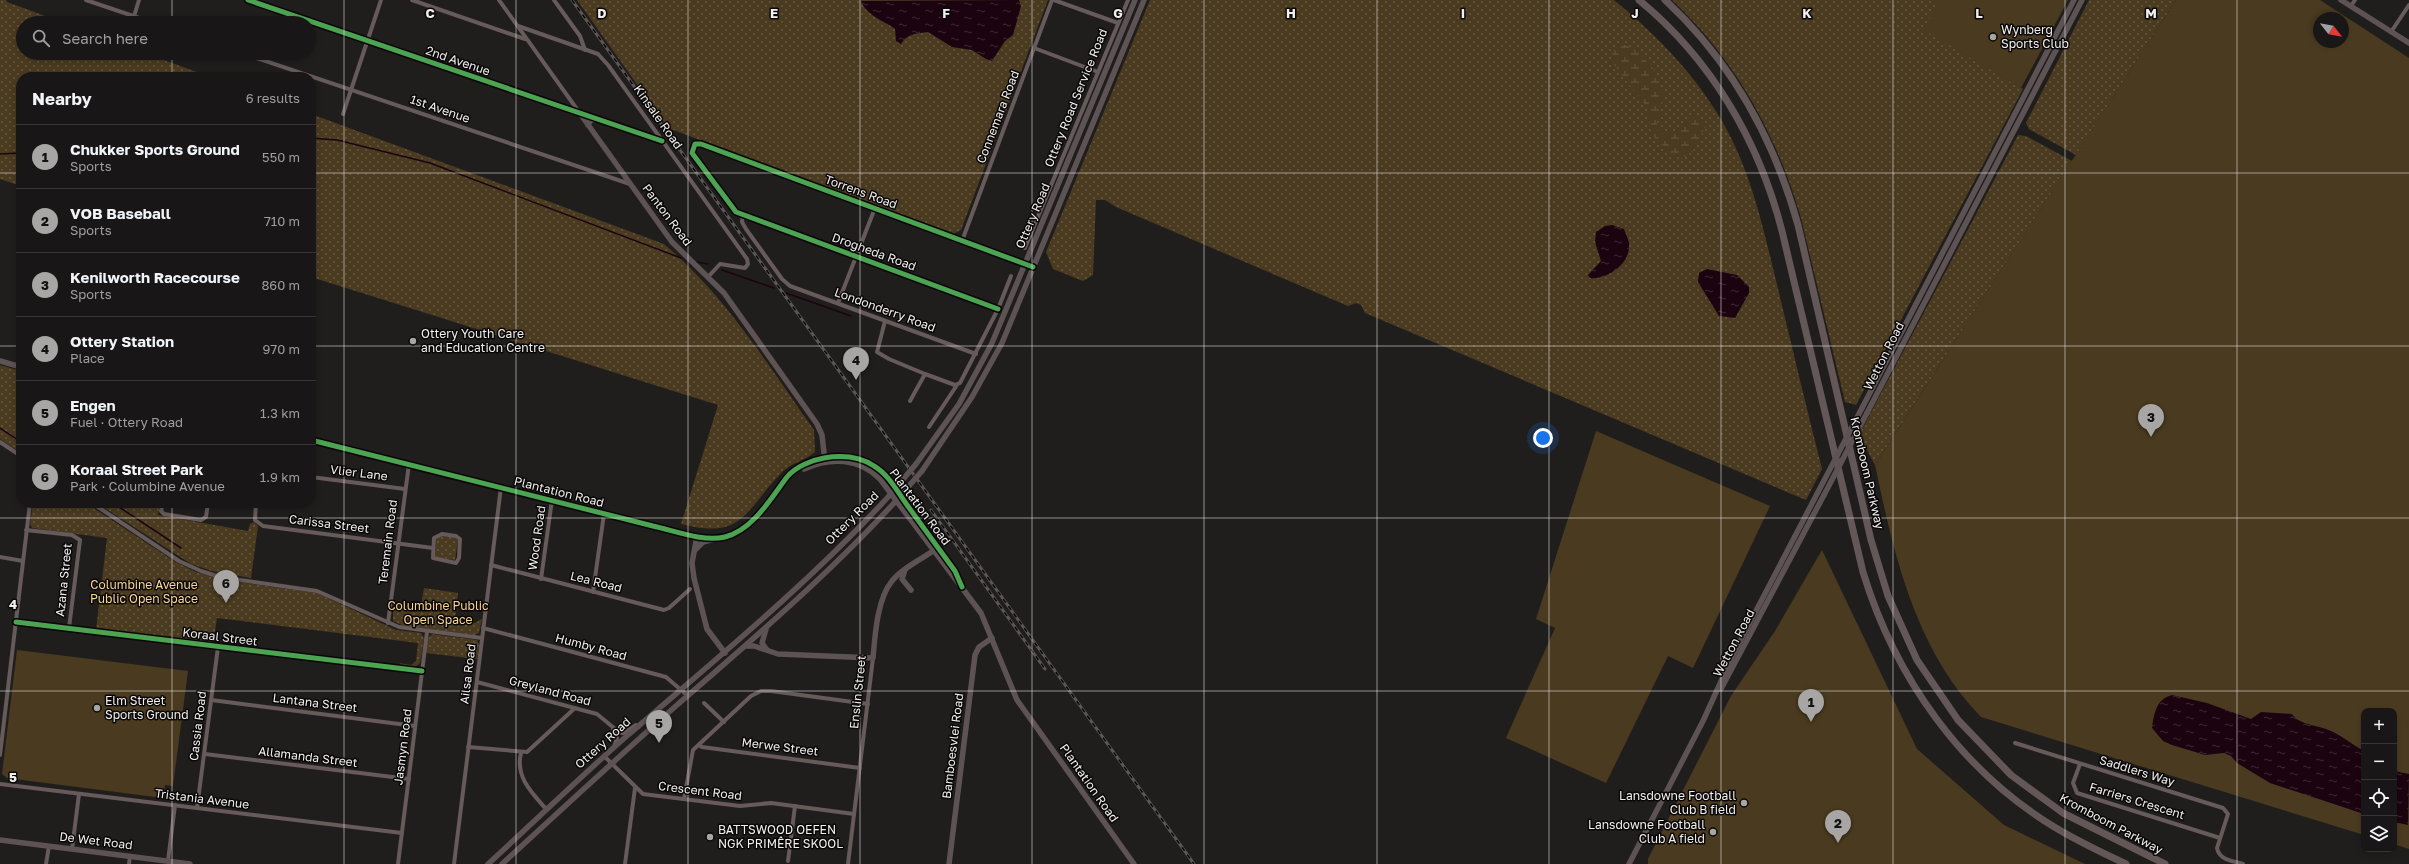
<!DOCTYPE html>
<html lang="en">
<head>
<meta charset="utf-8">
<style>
  body { margin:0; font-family:"Golos Text",sans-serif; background:#211f1f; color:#f1f3f6 }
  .controls { position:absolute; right:12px; bottom:12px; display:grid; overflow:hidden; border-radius:8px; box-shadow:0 2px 6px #0003 }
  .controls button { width:36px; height:36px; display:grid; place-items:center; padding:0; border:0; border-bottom:1px solid #363535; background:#181616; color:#f1f3f6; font:20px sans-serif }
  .compass { position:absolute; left:2313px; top:12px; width:36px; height:36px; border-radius:50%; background:#181616; box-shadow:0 2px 6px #0003; rotate:121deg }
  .you { position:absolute; left:1543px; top:438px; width:14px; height:14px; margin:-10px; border:3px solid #fff; border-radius:50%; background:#1a73e8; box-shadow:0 0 0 6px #1a73e833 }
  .badge { display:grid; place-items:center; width:26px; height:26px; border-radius:50%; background:#a8a6a5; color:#111; font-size:13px; font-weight:700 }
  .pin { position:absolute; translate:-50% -33px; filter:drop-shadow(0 1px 2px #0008) }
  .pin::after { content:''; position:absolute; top:21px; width:14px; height:12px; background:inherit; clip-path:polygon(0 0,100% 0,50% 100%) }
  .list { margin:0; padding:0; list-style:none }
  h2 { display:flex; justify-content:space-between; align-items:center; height:52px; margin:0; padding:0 16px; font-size:17px }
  h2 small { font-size:13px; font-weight:400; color:#9f9fa1 }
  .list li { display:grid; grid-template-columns:26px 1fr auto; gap:12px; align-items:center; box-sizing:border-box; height:64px; padding:0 16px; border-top:1px solid #363535 }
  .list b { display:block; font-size:15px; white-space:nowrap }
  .list p { margin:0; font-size:13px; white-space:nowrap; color:#9f9fa1 }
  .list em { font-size:13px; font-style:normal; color:#9f9fa1 }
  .icon { flex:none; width:22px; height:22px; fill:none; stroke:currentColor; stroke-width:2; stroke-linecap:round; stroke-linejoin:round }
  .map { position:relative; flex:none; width:2409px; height:864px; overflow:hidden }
  .search { position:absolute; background:#181616; box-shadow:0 2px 6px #0003; left:16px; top:16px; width:300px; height:44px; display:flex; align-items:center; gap:10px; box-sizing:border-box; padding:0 14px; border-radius:22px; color:#9f9fa1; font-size:15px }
  .panel { position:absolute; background:#181616; box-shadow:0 2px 6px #0003; left:16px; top:72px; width:300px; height:436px; border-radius:16px }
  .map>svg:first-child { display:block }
  .green { fill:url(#green-dots) }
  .wetland { fill:url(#wetland-marsh) }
  .pitch { fill:#4a3b20; fill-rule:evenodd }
  .water { fill:url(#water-ripples) }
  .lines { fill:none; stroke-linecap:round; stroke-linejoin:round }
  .stream { stroke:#1c0310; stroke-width:1.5 }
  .street { stroke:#665a5a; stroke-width:4 }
  .secondary { stroke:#5e5354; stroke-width:5.5 }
  .highway { stroke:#635758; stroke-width:7 }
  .rail-casing { stroke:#5d5657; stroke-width:3 }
  .rail { stroke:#090707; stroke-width:1.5; stroke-dasharray:4.5; stroke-linecap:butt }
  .secondary-bridge { stroke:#5e5354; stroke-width:5.5 }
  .cycleway-casing { stroke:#090707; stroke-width:8 }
  .cycleway { stroke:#4ca352; stroke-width:5 }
  .grid { fill:none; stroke:#f2efee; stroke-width:1; stroke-opacity:0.55 }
  .poi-dot { fill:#a8a6a5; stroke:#090707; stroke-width:1.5 }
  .labels { text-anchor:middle; stroke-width:3; stroke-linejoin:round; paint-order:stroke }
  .poi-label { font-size:12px; fill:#f2efee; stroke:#090707; text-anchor:start }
  .street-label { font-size:12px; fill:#f2efee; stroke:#090707 }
  .park-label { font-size:12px; fill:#fbd695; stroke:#090707 }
  .grid-label { font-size:13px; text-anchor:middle; font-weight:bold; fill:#f2efee; stroke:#090707; stroke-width:3; stroke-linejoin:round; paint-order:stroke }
</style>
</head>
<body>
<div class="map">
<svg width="2409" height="864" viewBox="0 0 2409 864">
  <defs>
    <pattern id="green-dots" width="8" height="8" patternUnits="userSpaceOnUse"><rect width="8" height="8" fill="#4a3b20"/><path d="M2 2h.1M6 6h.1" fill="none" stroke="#655841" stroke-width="1.8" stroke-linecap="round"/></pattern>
    <pattern id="wetland-marsh" width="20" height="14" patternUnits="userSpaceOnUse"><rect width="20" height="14" fill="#4a3b20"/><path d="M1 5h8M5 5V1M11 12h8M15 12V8" fill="none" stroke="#655841"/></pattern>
    <pattern id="water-ripples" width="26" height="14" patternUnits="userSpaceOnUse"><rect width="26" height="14" fill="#1c0310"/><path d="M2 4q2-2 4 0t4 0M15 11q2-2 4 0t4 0" fill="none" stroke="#3d2833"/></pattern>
  </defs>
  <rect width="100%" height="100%" fill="#201e1d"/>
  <!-- green -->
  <g class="green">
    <polygon points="0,0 6,0 7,2 64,23 23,23 23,53 145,53 210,77 21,77 21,186 0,179"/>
    <polygon points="577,0 1048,0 961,230 953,234 668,128"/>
    <path d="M1150,0h464c40,33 78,71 105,116 33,54 45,116 60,177 14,58 28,117 43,176l-16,31 -441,-187 -4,-8 -5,-2 -8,3 -232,-99 -11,-7h-9l-3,75 -10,6 -30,-12 -7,-17z"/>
    <path d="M1672,0h273l5,45 73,44 -167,316 -11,-3 -44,-184c-24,-83 -66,-159 -129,-218z"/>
    <polygon points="2089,0 2176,0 2076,155 2029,129 2026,123"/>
    <path d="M311,114l353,130c61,51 104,121 150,186l1,22c-11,9 -24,11 -34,21 -37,39 -38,67 -100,51l37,-119 -407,-128z"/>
    <polygon points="2018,135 2026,136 2072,161 1875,465 1859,435"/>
    <polygon points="0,365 21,371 21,453 0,439"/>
    <polygon points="33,503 86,503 174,561 196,572 223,580 317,593 396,630 421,633 424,638 420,663 414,668 399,667 400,663 411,665 416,661 418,643 217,618 213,644 96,630 107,538 32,528 30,524"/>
    <polygon points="97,503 160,503 158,515 248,531 250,524 254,522 258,526 251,578 215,572 191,564"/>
    <polygon points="440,536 454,537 458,540 455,560 435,557 436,540"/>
    <polygon points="424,588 458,593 455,621 475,623 482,619 479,633 474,635 404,626 393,621 393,604 421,607"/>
    <polygon points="432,634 477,640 479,644 477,659 426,653 428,638"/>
  </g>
  <!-- wetland -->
  <path class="wetland" d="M1617,45h10l8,5 19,19 10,28 -8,30 7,7c14,-2 22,-7 31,-17l8,3 3,7 -12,24 -11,8c-10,-5 -30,-18 -32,-32 -1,-7 0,-12 -4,-20 -10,-17 -26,-30 -34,-47v-7z"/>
  <!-- pitch -->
  <g class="pitch">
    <polygon points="1938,0 2068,0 2021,88 1924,30"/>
    <path d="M2176,0h144l89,58v791l-15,-5v-133h-30v124l-383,-118c-66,-68 -87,-162 -106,-252zM2319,18h24v24h-24z"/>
    <polygon points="1596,431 1770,506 1693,668 1668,656 1606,783 1506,738 1555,628 1536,619"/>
    <polygon points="1822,550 1917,749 2004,825 2085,864 1648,864 1648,859 1731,696 1775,631"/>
    <polygon points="17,650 188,671 173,786 165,785 163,798 7,778 2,774"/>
  </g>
  <!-- water -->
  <g class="water">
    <path d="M1019,0l2,6 -8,29 -8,6 -13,20 -6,-2 -14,-9 -20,-3 -24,-15c-10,1 -22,2 -27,12l-5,-3 -1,-12c-12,-9 -28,-13 -34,-28z"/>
    <path d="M1612,225l12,4c2,6 6,12 5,19 -1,17 -23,32 -39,30l-2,-3 13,-14 -6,-19 1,-10 9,-6z"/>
    <polygon points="1707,269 1737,275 1749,287 1749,293 1735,318 1719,316 1698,282 1699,273"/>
    <path d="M2172,695l35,8 44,16 10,-7 31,2c6,10 23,11 34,15 14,5 25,15 38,22v63l-94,-31 -33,-20 -6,-7 -7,-3 -19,2 -33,-10 -9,-4 -11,-13c2,-14 4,-29 20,-33z"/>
    <polygon points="2394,771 2409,774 2408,825 2394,822"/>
  </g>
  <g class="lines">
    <!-- stream -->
    <g class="stream">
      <polyline points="311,138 337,140 430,163 681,258"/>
      <polyline points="0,154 21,153"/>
      <polyline points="697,262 708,264"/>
      <polyline points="722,270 774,288"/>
      <polyline points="786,293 851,316"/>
      <polyline points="0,428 21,442"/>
      <polyline points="113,503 181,548"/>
    </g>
    <!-- street -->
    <g class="street">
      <polyline points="86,0 154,23"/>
      <polyline points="412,0 525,39"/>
      <polyline points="499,0 579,112 662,141"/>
      <polyline points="554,0 580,36 585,50"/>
      <polyline points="1054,0 1118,23"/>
      <polyline points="2351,6 2355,0"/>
      <polyline points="132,23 139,0"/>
      <polyline points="518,26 598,54 608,65 747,259 748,264 745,268 720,264 708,277"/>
      <polyline points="2391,32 2409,5"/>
      <polyline points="1034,48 1098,72"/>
      <polyline points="242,53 630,184"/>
      <polyline points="343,114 381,0"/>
      <polyline points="743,215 742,222 746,229 782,279 790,286 976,354"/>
      <polyline points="962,241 1052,0"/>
      <polyline points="1025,248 1128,0"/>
      <polyline points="838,303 875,208"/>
      <polyline points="998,309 736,212 692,153 695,144 701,144 1033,267"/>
      <polyline points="885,321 877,352 889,359 925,374"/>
      <polyline points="910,401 925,374 955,385 960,383 998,309 1011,276"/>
      <polyline points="929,427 957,385"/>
      <polyline points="0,442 21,456"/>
      <polyline points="311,477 405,489"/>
      <polyline points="92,503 179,561 201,571 220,577 317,591 399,627 482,638"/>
      <polyline points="163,503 161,511 164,514 201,520 206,517 208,503"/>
      <polyline points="256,503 255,520 263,526 433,548"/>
      <polyline points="26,530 72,535 80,540 69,628"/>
      <polygon points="442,534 456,536 460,539 459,558 456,563 433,558 434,538"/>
      <polyline points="0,557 23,561"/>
      <polyline points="491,565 664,610 669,608 690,589"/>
      <polyline points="541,579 552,500"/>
      <polyline points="593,592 604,514"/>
      <polyline points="16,622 422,671"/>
      <polyline points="388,623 409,464"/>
      <polyline points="483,628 666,677 688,696"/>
      <polyline points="477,682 597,714 620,733 624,733 636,725"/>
      <polyline points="211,700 415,726"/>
      <polyline points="704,703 724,722"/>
      <polyline points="613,729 617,738 614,747"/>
      <path d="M2015,743l208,65 5,6 -11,34c2,12 16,13 26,16"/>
      <polyline points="699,745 702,747 860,768"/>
      <polyline points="468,747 527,752 575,708"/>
      <path d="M521,753c-6,24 11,40 26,57"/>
      <polyline points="205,754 409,779"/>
      <polyline points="0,755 30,503"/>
      <polyline points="605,757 643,794 740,806 771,803 854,814"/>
      <polyline points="2080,764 2073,783 2077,793 2220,838"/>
      <polyline points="0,784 402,833"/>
      <polyline points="684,799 693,750 751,696 761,691 771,691 868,704"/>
      <polyline points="197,808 218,647"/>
      <polyline points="72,849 79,794"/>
      <polyline points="168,861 175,805"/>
      <polyline points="788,861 795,806"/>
      <polyline points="46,864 49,846"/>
      <polyline points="129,864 130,856"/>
      <polyline points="398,864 427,632"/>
      <polyline points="454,864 501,487"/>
      <polyline points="625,864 635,788"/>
      <polyline points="848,864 873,658"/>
    </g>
    <!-- secondary -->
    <g class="secondary">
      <polyline points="248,0 579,112 672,242 724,293 817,424 822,435 825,462"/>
      <polyline points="2341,0 2409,43"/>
      <polyline points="588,125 590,121 596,118"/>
      <polyline points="0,361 21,367"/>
      <polyline points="1862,408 2074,0"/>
      <polyline points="1867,413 2082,0"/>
      <path d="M311,440l342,86c22,5 50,16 72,11 28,-7 46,-39 62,-60 8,-10 25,-17 37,-19 18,-3 35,-2 50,8 15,9 23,25 33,39 16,22 32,44 48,66l7,16"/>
      <polyline points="916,464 959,404 992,343 1135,0"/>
      <path d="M804,469c27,-12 55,-11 76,10l101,134 36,87 117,164"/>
      <polyline points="922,471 972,397 1002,343 1144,0"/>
      <polyline points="697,536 692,563 694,578 707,629 725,653"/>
      <polyline points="695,550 703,542 714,539"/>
      <polyline points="905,570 902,579 911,590"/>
      <polyline points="766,629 762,643 767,650"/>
      <path d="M746,646h8l24,8 95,4c2,-22 4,-59 19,-77 10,-13 30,-22 44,-32"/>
      <polyline points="1721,689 1824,495"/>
      <polyline points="0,840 190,864"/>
      <path d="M488,864c47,-43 92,-87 140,-129 89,-77 181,-152 261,-239"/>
      <path d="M502,864c58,-53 116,-107 175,-159 74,-64 151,-130 217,-202"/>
      <polyline points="949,864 975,655 979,647 992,638"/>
      <polyline points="1629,864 1703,721 1733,655 1818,492"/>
    </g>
    <!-- highway -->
    <g class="highway">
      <path d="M1639,0c72,59 120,141 143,231l81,341c32,105 98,199 193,256 23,14 47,25 70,36"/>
      <path d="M1665,0c66,61 109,139 133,225l73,315 17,56 29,64 41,60 53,55 52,38 102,51"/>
    </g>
    <!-- rail casing -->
    <g class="rail-casing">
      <g id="rail">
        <polyline points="572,0 1194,864"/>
        <polyline points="931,510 1045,669"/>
      </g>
    </g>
    <!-- rail -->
    <use href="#rail" class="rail"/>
    <!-- secondary-bridge -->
    <g class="secondary-bridge">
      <polyline points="1818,492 1862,408"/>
      <polyline points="1824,495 1867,413"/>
      <polyline points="889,496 916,464"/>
      <polyline points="894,503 922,471"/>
    </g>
    <!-- cycleway casing -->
    <g class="cycleway-casing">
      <g id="cycleway">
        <polyline points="248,0 662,141"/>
        <polyline points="998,309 736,212 692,153 695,144 701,144 1033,267"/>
        <path d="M311,440l342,86c22,5 50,16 72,11 28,-7 46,-39 62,-60 8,-10 25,-17 37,-19 18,-3 35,-2 50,8 15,9 23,25 33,39 16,22 32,44 48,66l7,16"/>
        <polyline points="16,622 422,671"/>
      </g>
    </g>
    <!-- cycleway -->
    <use href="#cycleway" class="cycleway"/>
  </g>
  <!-- grid -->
  <path class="grid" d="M172,0v23M344,0v864M516,0v864M688,0v864M860,0v864M1032,0v864M1204,0v864M1377,0v864M1549,0v864M1721,0v864M1893,0v864M2065,0v864M2237,0v864M172,53v24M0,173h21M311,173h2098M0,346h21M311,346h2098M172,503v361M0,518h2409M0,691h2409"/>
  <!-- markers -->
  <g class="poi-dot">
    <circle cx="1993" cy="37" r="4"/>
    <circle cx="413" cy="341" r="4"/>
    <circle cx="97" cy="708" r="4"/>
    <circle cx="1744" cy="803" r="4"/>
    <circle cx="1713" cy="832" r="4"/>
    <circle cx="710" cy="837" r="4"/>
  </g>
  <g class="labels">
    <!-- poi labels -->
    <g class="poi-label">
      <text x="2001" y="34">Wynberg<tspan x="2001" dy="14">Sports Club</tspan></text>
      <text x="421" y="338">Ottery Youth Care<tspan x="421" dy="14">and Education Centre</tspan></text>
      <text x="105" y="705">Elm Street<tspan x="105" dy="14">Sports Ground</tspan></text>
      <text x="1736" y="800" text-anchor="end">Lansdowne Football<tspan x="1736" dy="14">Club B field</tspan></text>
      <text x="1705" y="829" text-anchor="end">Lansdowne Football<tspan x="1705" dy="14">Club A field</tspan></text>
      <text x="718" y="834">BATTSWOOD OEFEN<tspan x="718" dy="14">NGK PRIMÊRE SKOOL</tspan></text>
    </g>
    <!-- street labels -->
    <g class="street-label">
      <text transform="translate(458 61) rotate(19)" y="4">2nd Avenue</text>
      <text transform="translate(1076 98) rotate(-68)" y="4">Ottery Road Service Road</text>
      <text transform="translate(440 109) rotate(19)" y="4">1st Avenue</text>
      <text transform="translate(658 117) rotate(55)" y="4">Kinsale Road</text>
      <text transform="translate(998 117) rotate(-69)" y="4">Connemara Road</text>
      <text transform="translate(861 192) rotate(20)" y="4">Torrens Road</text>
      <text transform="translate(667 215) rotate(53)" y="4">Panton Road</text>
      <text transform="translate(1033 216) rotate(-67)" y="4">Ottery Road</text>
      <text transform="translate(874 252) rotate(20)" y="4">Drogheda Road</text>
      <text transform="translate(885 310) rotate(20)" y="4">Londonderry Road</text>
      <text transform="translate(1884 356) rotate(-63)" y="4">Wetton Road</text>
      <text transform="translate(359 473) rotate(7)" y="4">Vlier Lane</text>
      <text transform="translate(1867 473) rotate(77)" y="4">Kromboom Parkway</text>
      <text transform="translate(559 492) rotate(14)" y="4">Plantation Road</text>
      <text transform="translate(920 507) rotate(53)" y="4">Plantation Road</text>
      <text transform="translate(852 518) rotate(-45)" y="4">Ottery Road</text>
      <text transform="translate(329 524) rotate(7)" y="4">Carissa Street</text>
      <text transform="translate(537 538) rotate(-82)" y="4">Wood Road</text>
      <text transform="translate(388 542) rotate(-83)" y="4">Teremain Road</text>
      <text transform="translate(64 580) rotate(-84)" y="4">Azana Street</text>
      <text transform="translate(596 582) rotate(14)" y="4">Lea Road</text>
      <text transform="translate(220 637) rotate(7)" y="4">Koraal Street</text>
      <text transform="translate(1734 643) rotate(-62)" y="4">Wetton Road</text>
      <text transform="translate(591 647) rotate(15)" y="4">Humby Road</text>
      <text transform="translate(468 674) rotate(-83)" y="4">Ailsa Road</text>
      <text transform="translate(550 691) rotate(15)" y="4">Greyland Road</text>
      <text transform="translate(858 692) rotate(-84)" y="4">Enslin Street</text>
      <text transform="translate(315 703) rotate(7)" y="4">Lantana Street</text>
      <text transform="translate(198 726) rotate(-83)" y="4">Cassia Road</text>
      <text transform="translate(603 743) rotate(-42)" y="4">Ottery Road</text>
      <text transform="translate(953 746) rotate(-83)" y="4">Bamboesvlei Road</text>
      <text transform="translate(403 747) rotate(-83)" y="4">Jasmyn Road</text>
      <text transform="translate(780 747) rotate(7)" y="4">Merwe Street</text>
      <text transform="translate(308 757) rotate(7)" y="4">Allamanda Street</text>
      <text transform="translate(2137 771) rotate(17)" y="4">Saddlers Way</text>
      <text transform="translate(1089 783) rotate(55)" y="4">Plantation Road</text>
      <text transform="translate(700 791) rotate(7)" y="4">Crescent Road</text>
      <text transform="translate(202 799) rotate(7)" y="4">Tristania Avenue</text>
      <text transform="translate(2137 801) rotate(17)" y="4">Farriers Crescent</text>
      <text transform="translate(2111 824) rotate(28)" y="4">Kromboom Parkway</text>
      <text transform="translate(96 841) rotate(7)" y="4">De Wet Road</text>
    </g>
    <!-- park labels -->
    <g class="park-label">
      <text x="144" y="589">Columbine Avenue<tspan x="144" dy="14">Public Open Space</tspan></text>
      <text x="438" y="610">Columbine Public<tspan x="438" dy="14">Open Space</tspan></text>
    </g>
  </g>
  <g class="grid-label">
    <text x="430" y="18">C</text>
    <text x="602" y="18">D</text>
    <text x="774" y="18">E</text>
    <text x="946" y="18">F</text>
    <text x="1118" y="18">G</text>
    <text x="1291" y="18">H</text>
    <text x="1463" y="18">I</text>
    <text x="1635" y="18">J</text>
    <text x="1807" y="18">K</text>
    <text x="1979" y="18">L</text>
    <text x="2151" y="18">M</text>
    <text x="13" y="609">4</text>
    <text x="13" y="782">5</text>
  </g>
</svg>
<div class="controls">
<button>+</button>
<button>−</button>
<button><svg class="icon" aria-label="locate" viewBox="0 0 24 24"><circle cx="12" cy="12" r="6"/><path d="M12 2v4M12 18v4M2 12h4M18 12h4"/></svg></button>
<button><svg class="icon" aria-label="layers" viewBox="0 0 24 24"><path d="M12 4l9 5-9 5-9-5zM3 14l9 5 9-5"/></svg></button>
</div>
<svg class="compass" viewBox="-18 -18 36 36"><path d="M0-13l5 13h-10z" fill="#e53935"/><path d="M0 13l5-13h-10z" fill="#9f9fa1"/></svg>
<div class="you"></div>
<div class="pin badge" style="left:1811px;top:722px">1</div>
<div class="pin badge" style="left:1838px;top:843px">2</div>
<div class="pin badge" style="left:2151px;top:437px">3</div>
<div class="pin badge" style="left:856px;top:380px">4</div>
<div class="pin badge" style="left:659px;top:743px">5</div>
<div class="pin badge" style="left:226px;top:603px">6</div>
<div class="search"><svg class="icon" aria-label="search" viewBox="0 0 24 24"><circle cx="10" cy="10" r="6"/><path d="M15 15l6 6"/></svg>Search here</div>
<section class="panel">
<h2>Nearby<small>6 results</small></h2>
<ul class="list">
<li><span class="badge">1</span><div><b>Chukker Sports Ground</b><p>Sports</p></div><em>550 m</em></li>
<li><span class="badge">2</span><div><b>VOB Baseball</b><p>Sports</p></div><em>710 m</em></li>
<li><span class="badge">3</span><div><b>Kenilworth Racecourse</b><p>Sports</p></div><em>860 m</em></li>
<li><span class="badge">4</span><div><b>Ottery Station</b><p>Place</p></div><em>970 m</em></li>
<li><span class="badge">5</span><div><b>Engen</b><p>Fuel · Ottery Road</p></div><em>1.3 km</em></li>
<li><span class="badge">6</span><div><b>Koraal Street Park</b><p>Park · Columbine Avenue</p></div><em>1.9 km</em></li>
</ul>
</section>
</div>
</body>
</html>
